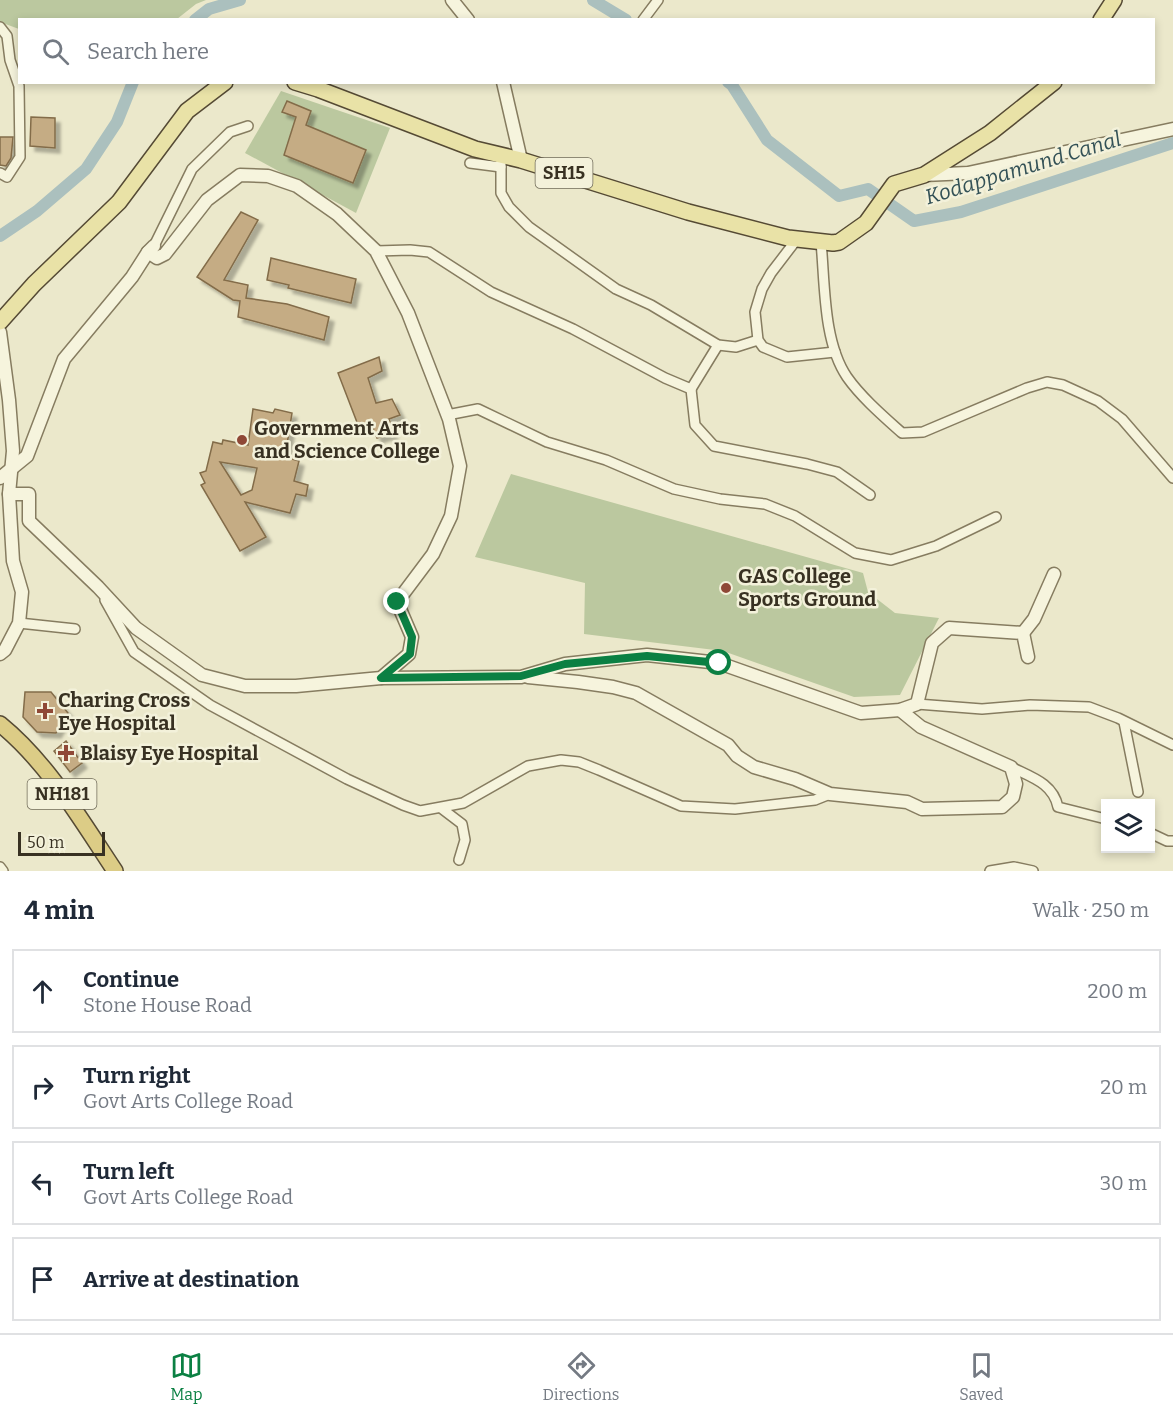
<!DOCTYPE html>
<html lang="en">
<head>
<meta charset="utf-8">
<style>
  body { margin:0; font-family:Bitter,serif; background:#f2f2f3; color:#1f2937 }
  .controls { position:absolute; right:18px; bottom:18px; display:grid; overflow:hidden; border-radius:0px; box-shadow:0 3px 9px #0003 }
  .controls button { width:54px; height:54px; display:grid; place-items:center; padding:0; border:0; border-bottom:2px solid #e0e1e3; background:#fff; color:#1f2937; font:30px sans-serif }
  .scale { position:absolute; left:18px; bottom:15px; width:87px; box-sizing:border-box; padding-left:6px; border:3px solid #383122; border-top:0; font-size:16px; line-height:21px; white-space:nowrap; color:#383122; -webkit-text-stroke:4px #f3f1da; paint-order:stroke }
  .stop { position:absolute; width:18px; height:18px; margin:-14px; border:4px solid #0b8043; border-radius:50%; background:#fff }
  .stop.end { background:#0b8043; border-color:#fff; box-shadow:0 2px 6px #0008 }
  .list { margin:0; padding:0; list-style:none }
  h2 { display:flex; justify-content:space-between; align-items:center; height:78px; margin:0; padding:0 24px; font-size:26px }
  h2 small { font-size:20px; font-weight:400; color:#747a83 }
  .list li { display:grid; grid-template-columns:39px 1fr auto; gap:18px; align-items:center; box-sizing:border-box; height:84px; margin:0 12px 12px; padding:0 12px; border:2px solid #e0e1e3; border-radius:0px }
  .list b { display:block; font-size:22px; white-space:nowrap }
  .list p { margin:0; font-size:20px; white-space:nowrap; color:#747a83 }
  .list em { font-size:20px; font-style:normal; color:#747a83 }
  .icon { flex:none; width:33px; height:33px; fill:none; stroke:currentColor; stroke-width:2; stroke-linecap:round; stroke-linejoin:round }
  .map { position:relative; flex:none; width:1173px; height:871px; overflow:hidden }
  .search { position:absolute; background:#fff; box-shadow:0 3px 9px #0003; left:18px; right:18px; top:18px; height:66px; display:flex; align-items:center; gap:15px; box-sizing:border-box; padding:0 21px; border-radius:0px; color:#747a83; font-size:22px }
  .sheet { height:462px; background:#fff }
  nav { display:flex; justify-content:space-around; align-items:center; box-sizing:border-box; height:84px; border-top:2px solid #e0e1e3; background:#fff; font-size:16px; color:#747a83 }
  nav a { display:grid; justify-items:center; gap:3px }
  nav .on { color:#0b8043 }
  .map>svg:first-child { display:block }
  .green { fill:#bbc89f }
  .lines { fill:none; stroke-linecap:round; stroke-linejoin:round }
  .canal { stroke:#abc0be; stroke-width:12 }
  .building { fill:#c5ac84; stroke:#836c49; stroke-width:1.5; fill-rule:evenodd; filter:url(#shadow) }
  .minor-casing { stroke:#867c60; stroke-width:12 }
  .tertiary-casing { stroke:#867c60; stroke-width:15 }
  .primary-casing { stroke:#554a34; stroke-width:18 }
  .trunk-casing { stroke:#554a34; stroke-width:18 }
  .minor { stroke:#f6f4dd; stroke-width:9 }
  .tertiary { stroke:#f6f4dd; stroke-width:12 }
  .primary { stroke:#e9e2a7; stroke-width:15 }
  .trunk { stroke:#dccc86; stroke-width:15 }
  .route { stroke:#0b8043; stroke-width:8 }
  .poi-dot { fill:#8f4836; stroke:#f3f1da; stroke-width:2 }
  .labels { text-anchor:middle; stroke-width:5; stroke-linejoin:round; paint-order:stroke }
  .shield { fill:#f3f1da; stroke:#706b59; stroke-width:1.5 }
  .shield-label { font-size:18px; font-weight:bold; fill:#383122 }
  .poi-label { font-size:20px; font-weight:bold; fill:#383122; stroke:#f3f1da; text-anchor:start }
  .water-label { font-size:21px; font-style:italic; fill:#335156; stroke:#f3f1da }
</style>
</head>
<body>
<div class="map">
<svg width="1173" height="871" viewBox="0 0 1173 871">
  <defs>
    <filter id="shadow"><feDropShadow dx="5" dy="5" stdDeviation="1.5" flood-color="#0004"/></filter>
  </defs>
  <rect width="100%" height="100%" fill="#ebe8cb"/>
  <!-- green -->
  <g class="green">
    <polygon points="0,0 206,0 196,4 177,19 20,20 19,29 0,22"/>
    <polygon points="281,91 390,128 356,213 245,153"/>
    <polygon points="511,474 863,573 868,592 895,613 939,618 900,695 854,697 723,651 584,634 585,583 475,557"/>
  </g>
  <g class="lines">
    <!-- canal -->
    <g class="canal">
      <polyline points="593,0 626,20"/>
      <polyline points="195,20 209,9 240,0"/>
      <polyline points="728,82 732,85 767,140 839,196 868,189 914,221 961,212 1173,143"/>
      <polyline points="0,236 37,211 86,169 117,122 133,82"/>
    </g>
  </g>
  <!-- building -->
  <g class="building">
    <polygon points="287,101 311,111 306,125 366,150 353,183 284,155 296,117 282,112"/>
    <polygon points="31,117 55,118 55,148 30,146"/>
    <polygon points="0,137 13,137 11,158 6,166 0,165"/>
    <polygon points="241,212 258,220 224,280 248,285 246,298 287,304 329,317 324,340 238,317 240,301 233,300 197,277"/>
    <polygon points="271,258 356,279 351,303 288,288 289,285 267,280"/>
    <polygon points="379,357 382,371 368,378 376,403 392,399 400,415 389,419 393,433 377,438 372,426 360,430 338,373"/>
    <path d="M253,409l20,4 2,-4 17,4 -7,44 14,4 -5,20 14,4 -2,11 -10,-2 -6,19 -45,-11 21,35 -26,14 -39,-66 4,-2 -5,-10 6,-2 7,-29 9,2 1,-4 25,5zM220,462l37,6 -5,22 -11,5z"/>
    <polygon points="25,692 51,692 68,713 56,733 37,732 23,717"/>
    <polygon points="66,741 82,763 70,772 54,751"/>
  </g>
  <g class="lines">
    <!-- minor casing -->
    <g class="minor-casing">
      <g id="minor">
        <polyline points="643,20 658,0"/>
        <polyline points="0,27 7,36 10,60 19,86 20,157 7,177 0,173"/>
        <polyline points="501,155 501,193 509,207 529,227 616,289 651,305 718,345 736,347 758,340"/>
        <polyline points="470,163 501,167"/>
        <polyline points="797,239 771,273 762,289 755,312 758,340 763,347 787,357 835,352"/>
        <path d="M821,242c4,41 2,100 26,135 14,20 36,39 55,56l21,-1 104,-44 20,-6 16,3 35,16 24,18 51,59"/>
        <polyline points="154,246 192,169 230,132 248,126"/>
        <polyline points="376,251 410,250 429,252 491,292 573,329 665,378 691,389 695,425 714,446 807,464 837,472 870,495"/>
        <polyline points="691,389 718,345"/>
        <polyline points="447,415 478,409 547,442 606,460 674,489 720,499 765,504 795,516 855,553 891,560 936,546 996,517"/>
        <polyline points="105,600 134,652 210,705 347,779 403,805 420,811 463,803 528,766 561,760 579,762 599,770 681,806 735,809 815,800 830,794"/>
        <polyline points="19,623 75,629"/>
        <polyline points="917,704 982,709 1030,705 1089,707 1118,718 1173,745"/>
        <polyline points="1124,722 1138,792"/>
        <path d="M1011,767c20,10 42,16 47,40l48,12"/>
        <polyline points="441,808 462,824 465,840 459,860"/>
        <polyline points="1150,833 1167,841 1173,841"/>
        <polyline points="0,867 3,871"/>
        <polyline points="990,871 1014,867 1033,871"/>
      </g>
    </g>
    <!-- tertiary casing -->
    <g class="tertiary-casing">
      <g id="tertiary">
        <polyline points="452,0 468,20"/>
        <polyline points="503,82 521,160"/>
        <polyline points="924,175 968,173 1173,129"/>
        <polyline points="0,332 9,400 13,451 9,494"/>
        <polyline points="0,478 27,456 64,359 132,277 148,252"/>
        <polyline points="1023,633 1034,619 1054,574"/>
        <polyline points="0,654 5,650 19,623 22,592 13,561 9,494 29,494 29,521 98,587 136,628 202,675 245,686 296,686 381,678 409,654 412,637 397,602 433,554 451,516 460,466 449,419 408,313 376,251 337,214 297,186 268,176 240,175 207,200 165,254 157,258 148,252 154,246"/>
        <polyline points="528,677 578,682 613,687 636,693 728,745 737,756 754,767 795,779 830,794 907,802 922,809 1002,807 1013,797 1016,784 1011,767 921,727 900,710"/>
        <polyline points="381,678 521,677 565,664 647,655 719,663 861,713 900,710 917,704 932,643 949,628 1023,633 1028,657"/>
      </g>
    </g>
    <!-- primary casing -->
    <g class="primary-casing">
      <g id="primary">
        <polyline points="1101,20 1114,0"/>
        <polyline points="295,82 318,89 475,149 521,160 688,212 788,238 833,243 839,242 866,223 894,184 924,175 990,133 1054,82"/>
        <polyline points="0,322 34,284 119,202 187,111 225,82"/>
      </g>
    </g>
    <!-- trunk casing -->
    <g class="trunk-casing">
      <path id="trunk" d="M0,724c48,39 81,96 115,147"/>
    </g>
    <!-- minor -->
    <use href="#minor" class="minor"/>
    <!-- tertiary -->
    <use href="#tertiary" class="tertiary"/>
    <!-- primary -->
    <use href="#primary" class="primary"/>
    <!-- trunk -->
    <use href="#trunk" class="trunk"/>
  </g>
  <g class="lines">
    <!-- route -->
    <polyline class="route" points="397,602 412,637 410,654 381,678 521,676 565,664 647,656 719,663"/>
  </g>
  <!-- markers -->
  <g class="poi-dot">
    <circle cx="242" cy="440" r="6"/>
    <circle cx="726" cy="588" r="6"/>
    <path d="M42 702h6v6h6v6h-6v6h-6v-6h-6v-6h6z"/>
    <path d="M63 744h6v6h6v6h-6v6h-6v-6h-6v-6h6z"/>
  </g>
  <g class="labels">
    <!-- shield labels -->
    <g class="shield">
      <rect x="535.5" y="158" width="57" height="30" rx="4.5"/>
      <rect x="27.5" y="779" width="69" height="30" rx="4.5"/>
    </g>
    <g class="shield-label">
      <text x="564" y="179">SH15</text>
      <text x="62" y="800">NH181</text>
    </g>
    <!-- poi labels -->
    <g class="poi-label">
      <text x="254" y="435">Government Arts<tspan x="254" dy="23">and Science College</tspan></text>
      <text x="738" y="583">GAS College<tspan x="738" dy="23">Sports Ground</tspan></text>
      <text x="58" y="707">Charing Cross<tspan x="58" dy="23">Eye Hospital</tspan></text>
      <text x="80" y="760">Blaisy Eye Hospital</text>
    </g>
    <!-- water labels -->
    <g class="water-label">
      <text transform="translate(1023 168) rotate(-17)" y="7">Kodappamund Canal</text>
    </g>
  </g>
</svg>
<div class="controls">
<button><svg class="icon" aria-label="layers" viewBox="0 0 24 24"><path d="M12 4l9 5-9 5-9-5zM3 14l9 5 9-5"/></svg></button>
</div>
<div class="scale">50 m</div>
<div class="stop" style="left:719px;top:663px"></div>
<div class="stop end" style="left:397px;top:602px"></div>
<div class="search"><svg class="icon" aria-label="search" viewBox="0 0 24 24"><circle cx="10" cy="10" r="6"/><path d="M15 15l6 6"/></svg>Search here</div>
</div>
<section class="sheet">
<h2>4 min<small>Walk · 250 m</small></h2>
<ul class="list">
<li><svg class="icon" aria-label="ahead" viewBox="0 0 24 24"><path d="M12 20V5M6 11l6-6 6 6"/></svg><div><b>Continue</b><p>Stone House Road</p></div><em>200 m</em></li>
<li><svg class="icon" aria-label="right" viewBox="0 0 24 24"><path d="M7 20v-9h11M14 6l5 5-5 5"/></svg><div><b>Turn right</b><p>Govt Arts College Road</p></div><em>20 m</em></li>
<li><svg class="icon" aria-label="left" viewBox="0 0 24 24"><path d="M17 20v-9H6M10 6l-5 5 5 5"/></svg><div><b>Turn left</b><p>Govt Arts College Road</p></div><em>30 m</em></li>
<li><svg class="icon" aria-label="arrive" viewBox="0 0 24 24"><path d="M6 21V4h12l-3 4 3 4H6"/></svg><div><b>Arrive at destination</b></div></li>
</ul>
</section>
<nav>
<a class="on"><svg class="icon" aria-label="map" viewBox="0 0 24 24"><path d="M3 6l6-2 6 2 6-2v14l-6 2-6-2-6 2zM9 4v14M15 6v14"/></svg>Map</a>
<a><svg class="icon" aria-label="directions" viewBox="0 0 24 24"><path d="M12 3l9 9-9 9-9-9zM9 14v-3h6M13 9l2 2-2 2"/></svg>Directions</a>
<a><svg class="icon" aria-label="saved" viewBox="0 0 24 24"><path d="M7 4h10v16l-5-4-5 4z"/></svg>Saved</a>
</nav>
</body>
</html>
